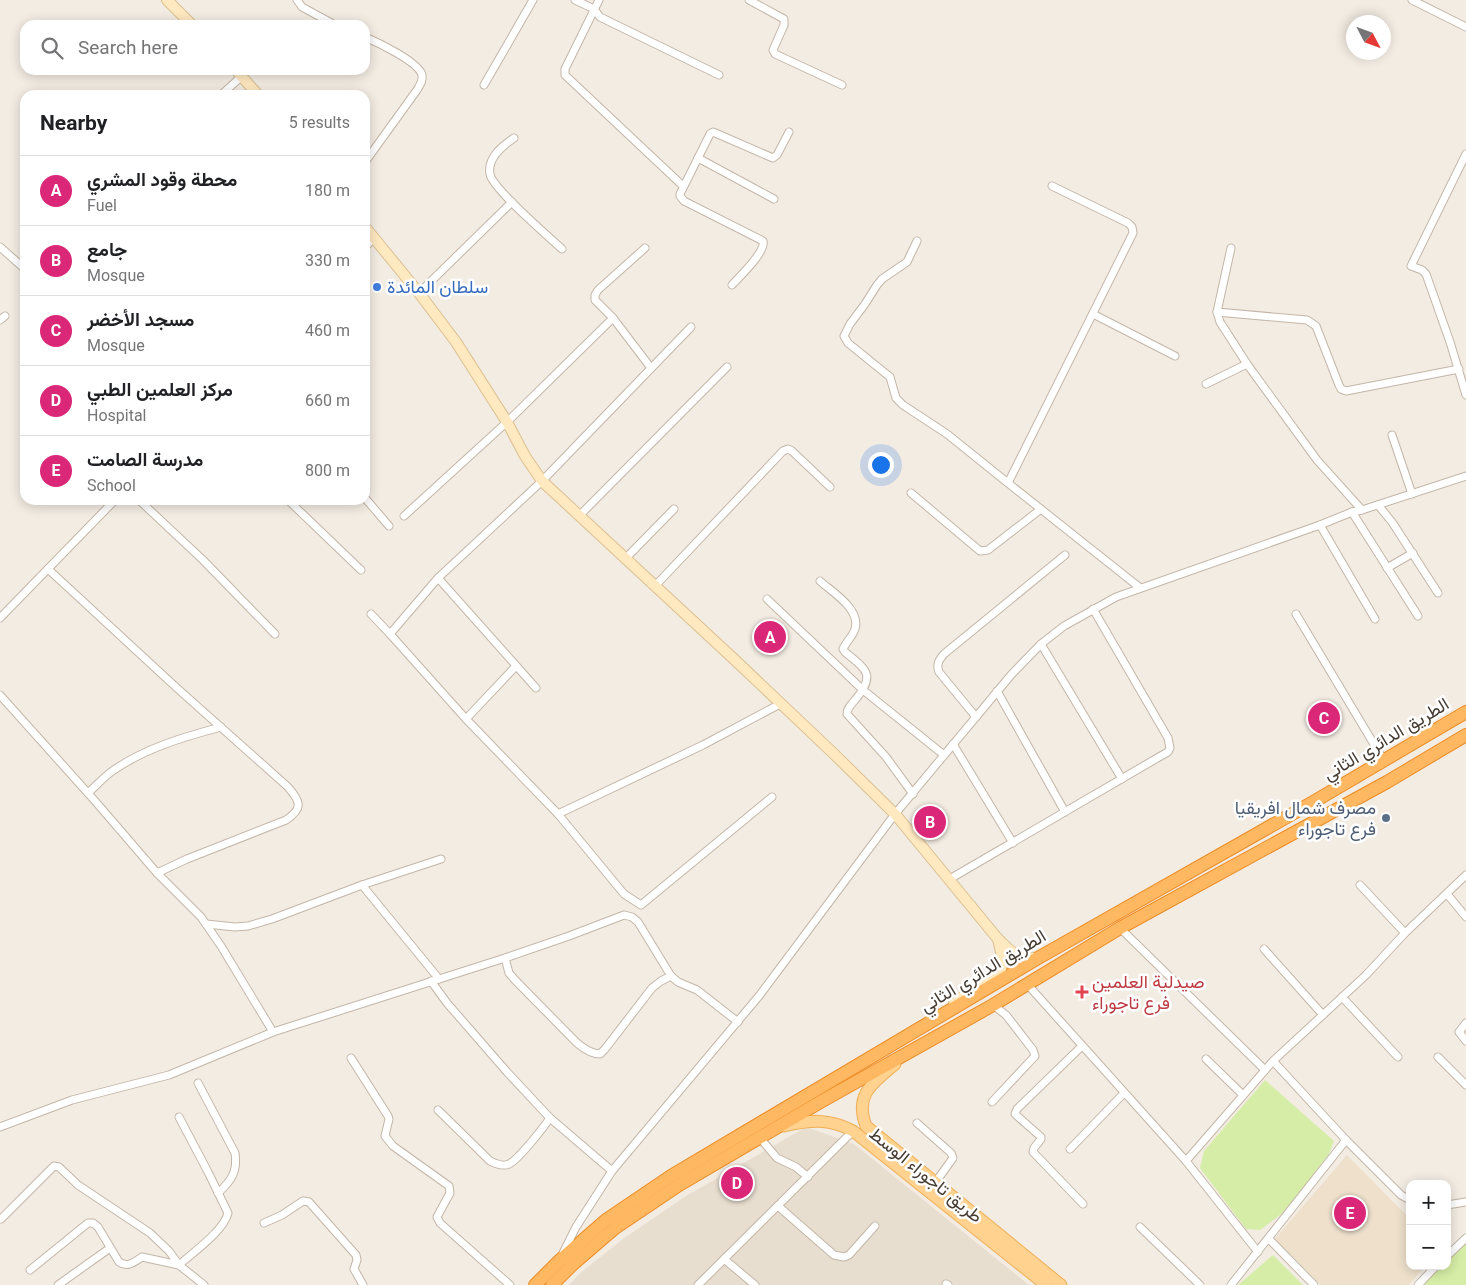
<!DOCTYPE html>
<html lang="en">
<head>
<meta charset="utf-8">
<style>
  body { margin:0; font-family:Roboto,Vazirmatn,sans-serif; background:#f6f6f6; color:#202124 }
  .controls { position:absolute; right:15px; bottom:15px; display:grid; overflow:hidden; border-radius:10px; box-shadow:0 2px 12px #0003 }
  .controls button { width:45px; height:45px; display:grid; place-items:center; padding:0; border:0; border-bottom:1px solid #e0e0e0; background:#fff; color:#202124; font:25px sans-serif }
  .compass { position:absolute; left:1346px; top:15px; width:45px; height:45px; border-radius:50%; background:#fff; box-shadow:0 2px 12px #0003; rotate:131deg }
  .you { position:absolute; left:880px; top:464px; width:18px; height:18px; margin:-12px; border:4px solid #fff; border-radius:50%; background:#1a73e8; box-shadow:0 0 0 8px #1a73e833 }
  .badge { display:grid; place-items:center; width:32px; height:32px; border-radius:50%; background:#db2777; color:#fff; font-size:16px; font-weight:700 }
  .pin { position:absolute; translate:-50% -50%; border:2px solid #fff; box-shadow:0 1px 5px #0006 }
  .list { margin:0; padding:0; list-style:none }
  h2 { display:flex; justify-content:space-between; align-items:center; height:65px; margin:0; padding:0 20px; font-size:21px }
  h2 small { font-size:16px; font-weight:400; color:#757577 }
  .list li { display:grid; grid-template-columns:32px 1fr auto; gap:15px; align-items:center; box-sizing:border-box; height:70px; padding:0 20px; border-top:1px solid #e0e0e0 }
  .list b { display:block; font-size:19px; white-space:nowrap }
  .list p { margin:0; font-size:16px; white-space:nowrap; color:#757577 }
  .list em { font-size:16px; font-style:normal; color:#757577 }
  .icon { flex:none; width:28px; height:28px; fill:none; stroke:currentColor; stroke-width:2; stroke-linecap:round; stroke-linejoin:round }
  .map { position:relative; flex:none; width:1466px; height:1285px; overflow:hidden }
  .search { position:absolute; background:#fff; box-shadow:0 2px 12px #0003; left:20px; top:20px; width:350px; height:55px; display:flex; align-items:center; gap:12px; box-sizing:border-box; padding:0 18px; border-radius:15px; color:#757577; font-size:19px }
  .panel { position:absolute; background:#fff; box-shadow:0 2px 12px #0003; left:20px; top:90px; width:350px; height:415px; border-radius:15px }
  .map>svg:first-child { display:block }
  .residential { fill:#e8ded0 }
  .education { fill:#eee0cb }
  .green { fill:#d5eda6 }
  .lines { fill:none; stroke-linecap:round; stroke-linejoin:round }
  .street-casing { stroke:#c3b6a7; stroke-width:9 }
  .secondary-casing { stroke:#dbbf8f; stroke-width:12 }
  .primary-casing { stroke:#f0af54; stroke-width:13 }
  .highway-casing { stroke:#ed8b23; stroke-width:14 }
  .street { stroke:#fff; stroke-width:7 }
  .secondary { stroke:#ffe9c1; stroke-width:10 }
  .primary { stroke:#ffd290; stroke-width:11 }
  .highway { stroke:#ffb862; stroke-width:12 }
  .shop-dot { fill:#3f7fe0; stroke:#fff; stroke-width:2 }
  .service-dot { fill:#5c6f8a; stroke:#fff; stroke-width:2 }
  .health-dot { fill:#e0444e; stroke:#fff; stroke-width:2 }
  .labels { text-anchor:middle; stroke-width:5; stroke-linejoin:round; paint-order:stroke }
  .shop-label { font-size:18px; fill:#366cbe; stroke:#fff; text-anchor:start }
  .street-label { font-size:18px; fill:#463c32; stroke:#fff }
  .service-label { font-size:18px; fill:#4e5e75; stroke:#fff; text-anchor:end }
  .health-label { font-size:18px; fill:#be3a42; stroke:#fff; text-anchor:start }
</style>
</head>
<body>
<div class="map">
<svg width="1466" height="1285" viewBox="0 0 1466 1285">
  <rect width="100%" height="100%" fill="#f3ece3"/>
  <!-- residential -->
  <polygon class="residential" points="806,1127 854,1144 1029,1285 569,1285 579,1274 623,1239 658,1215 686,1196"/>
  <!-- education -->
  <polygon class="education" points="1347,1155 1410,1219 1410,1266 1425,1266 1409,1285 1321,1285 1275,1239"/>
  <!-- green -->
  <g class="green">
    <polygon points="1265,1080 1334,1141 1329,1154 1284,1212 1260,1230 1246,1229 1200,1168 1204,1151"/>
    <polygon points="1466,1240 1466,1285 1424,1285 1441,1266 1447,1266 1447,1259"/>
    <polygon points="1273,1255 1303,1285 1238,1285"/>
  </g>
  <g class="lines">
    <!-- street casing -->
    <g class="street-casing">
      <g id="street">
        <polyline points="297,0 302,7 335,25"/>
        <polyline points="575,0 594,9 600,17 719,75"/>
        <polyline points="599,0 565,69 565,75 683,186"/>
        <polyline points="749,0 784,19 784,25 773,50 775,54 842,85"/>
        <polyline points="1412,0 1466,27"/>
        <path d="M365,37c12,5 54,25 57,38 1,6 -2,10 -5,15l-52,72"/>
        <polyline points="484,85 533,0"/>
        <polyline points="221,95 242,76"/>
        <path d="M514,138c-12,8 -27,20 -24,36 2,14 59,63 72,75"/>
        <polyline points="1466,154 1411,266 1422,270 1426,274 1450,342 1466,395"/>
        <polyline points="698,158 774,199"/>
        <polyline points="1052,186 1128,223 1132,227 1133,233 1008,483 1139,587"/>
        <polyline points="917,241 907,262 882,279 877,285 865,304 850,324 844,336 848,343 890,377 896,398 903,405 947,434 1008,483"/>
        <polyline points="0,247 25,269"/>
        <polyline points="365,247 374,238"/>
        <polyline points="645,248 598,290 595,295 595,300 613,318 651,368"/>
        <polyline points="1231,248 1217,312 1220,322 1247,364 1317,460 1362,510"/>
        <path d="M732,285c8,-9 34,-33 31,-44l-79,-40 -4,-5v-2l30,-60 3,-2 60,26 4,-3 12,-23"/>
        <polyline points="419,293 512,202"/>
        <polyline points="1217,312 1307,320 1316,326 1339,385 1341,389 1346,391 1459,369"/>
        <polyline points="1093,314 1175,356"/>
        <polyline points="0,320 5,316"/>
        <polyline points="1206,384 1247,364"/>
        <polyline points="1392,435 1412,494"/>
        <polyline points="911,493 980,551 988,550 1041,509"/>
        <polyline points="365,498 389,526"/>
        <polyline points="139,500 203,560 275,634"/>
        <polyline points="288,500 361,570"/>
        <polyline points="1378,505 1392,522 1438,593"/>
        <polyline points="1352,512 1418,616"/>
        <polyline points="580,515 727,367"/>
        <polyline points="404,516 507,422 613,318"/>
        <polyline points="1320,525 1375,619"/>
        <polyline points="625,559 674,509"/>
        <polyline points="1387,568 1413,553"/>
        <path d="M48,569l130,120 110,98c12,14 16,21 -2,33l-99,39 -30,14"/>
        <path d="M820,581c12,11 41,28 35,48 -2,7 -9,13 -12,20l2,3c22,18 31,23 10,48 -4,5 -8,8 -8,14l39,43 27,37"/>
        <polyline points="655,586 783,451 788,449 792,451 830,487"/>
        <polyline points="767,599 863,690 944,755"/>
        <polyline points="371,614 390,634 466,719 558,814 624,894 641,905 772,797"/>
        <polyline points="1296,614 1384,761"/>
        <polyline points="0,618 115,500"/>
        <polyline points="390,634 438,578"/>
        <polyline points="1041,644 1122,779"/>
        <polyline points="536,688 438,578 542,481 691,327"/>
        <polyline points="997,691 1065,812"/>
        <polyline points="0,695 95,801 157,873 201,917 221,946 273,1032"/>
        <path d="M976,717l-37,-45c-3,-8 0,-12 5,-18l121,-99"/>
        <polyline points="466,719 516,666"/>
        <polyline points="953,744 1013,843"/>
        <path d="M88,793c8,-7 15,-15 23,-21 32,-23 72,-35 110,-45"/>
        <polyline points="558,814 703,745 780,704"/>
        <polyline points="948,880 1159,757 1168,752 1170,748 1168,738 1093,609"/>
        <polyline points="362,885 441,859"/>
        <polyline points="1360,885 1405,933"/>
        <polyline points="1447,894 1466,917"/>
        <polyline points="206,924 235,927 248,926 272,919 362,885 439,979"/>
        <polyline points="1120,928 1265,1070"/>
        <polyline points="1264,949 1323,1015"/>
        <path d="M505,958l4,15 6,7 62,63c6,5 14,11 23,11l5,-5 47,-61 9,-7 10,-5"/>
        <polyline points="431,981 447,1003 507,1072 550,1118 612,1171"/>
        <polyline points="1027,984 1186,1161 1258,1252"/>
        <polyline points="1342,997 1398,1057"/>
        <polyline points="1466,1023 1459,1032 1466,1041"/>
        <polyline points="1082,1046 1017,1109 1015,1114 1041,1137 1041,1139 1034,1148 1033,1152 1083,1204"/>
        <polyline points="1438,1057 1466,1085"/>
        <polyline points="351,1058 388,1116 389,1119 385,1136 393,1146 449,1186 450,1193 437,1217 440,1223 510,1285"/>
        <polyline points="1206,1059 1243,1095"/>
        <polyline points="1273,1061 1346,1140 1401,1195 1410,1200"/>
        <path d="M198,1083l37,70c3,19 -4,28 -17,40"/>
        <polyline points="992,1102 1035,1056 1033,1050 1006,1015 993,1005"/>
        <path d="M438,1110l52,51c6,3 13,6 19,3 10,-5 34,-36 41,-46"/>
        <polyline points="917,1123 951,1153 953,1158 935,1183"/>
        <polyline points="0,1127 72,1100 169,1075 273,1032 505,958 569,936 624,915 632,917 638,922 671,976 678,982 697,990 738,1022"/>
        <polyline points="760,1138 777,1158 796,1167 808,1177"/>
        <polyline points="1070,1149 1124,1093"/>
        <polyline points="1186,1161 1273,1061 1366,975 1405,933 1466,875"/>
        <polyline points="1447,1205 1466,1202"/>
        <polyline points="778,1206 834,1255 844,1257 849,1255 875,1226"/>
        <path d="M1,1219l53,-53 5,1 19,18 72,48 19,18 10,14c13,-12 45,-34 49,-52l-20,-41 -29,-55"/>
        <polyline points="264,1223 282,1215 303,1201 309,1202 356,1255 357,1260 354,1269 363,1285"/>
        <polyline points="1140,1227 1200,1285"/>
        <polyline points="1269,1239 1314,1285"/>
        <polyline points="563,1253 576,1227 612,1171 759,996 895,814 1011,675 1041,644 1064,626 1116,597 1320,525 1352,512 1362,510 1466,476"/>
        <polyline points="1447,1256 1466,1238"/>
        <polyline points="724,1259 755,1285"/>
        <path d="M30,1270l58,-47h5l5,4 21,35c9,6 15,0 23,-5l37,8 25,20"/>
        <polyline points="946,1284 948,1285"/>
        <polyline points="58,1285 110,1248"/>
        <polyline points="698,1285 853,1131"/>
        <polyline points="1231,1285 1346,1140"/>
        <polyline points="1418,1285 1436,1266"/>
      </g>
    </g>
    <!-- secondary casing -->
    <g class="secondary-casing">
      <g id="secondary">
        <polyline points="167,0 192,25"/>
        <polyline points="236,70 258,95"/>
        <path d="M365,227l54,66 37,49 51,80 18,34 17,25 194,180 97,92 62,61 103,125c16,15 17,19 40,19"/>
        <polyline points="954,1004 970,990 1001,969 1003,961 998,939"/>
      </g>
    </g>
    <!-- primary casing -->
    <g class="primary-casing">
      <g id="primary">
        <path d="M895,1064c-22,19 -41,30 -29,62l195,159"/>
        <path d="M784,1126c26,-6 45,-8 69,5l193,154"/>
      </g>
    </g>
    <!-- highway casing -->
    <g class="highway-casing">
      <g id="highway">
        <polyline points="535,1285 559,1261 606,1220 671,1176 1038,958 1315,801 1466,712"/>
        <polyline points="552,1285 572,1265 615,1228 679,1185 822,1101 993,1005 1120,928 1387,782 1466,735"/>
      </g>
    </g>
    <!-- street -->
    <use href="#street" class="street"/>
    <!-- secondary -->
    <use href="#secondary" class="secondary"/>
    <!-- primary -->
    <use href="#primary" class="primary"/>
    <!-- highway -->
    <use href="#highway" class="highway"/>
  </g>
  <!-- markers -->
  <circle class="shop-dot" cx="377" cy="287" r="5"/>
  <circle class="service-dot" cx="1386" cy="818" r="5"/>
  <path class="health-dot" d="M1079.5 984.5h5v5h5v5h-5v5h-5v-5h-5v-5h5z"/>
  <g class="labels">
    <!-- shop labels -->
    <g class="shop-label">
      <text x="387" y="293">سلطان المائدة</text>
    </g>
    <!-- street labels -->
    <g class="street-label">
      <text transform="translate(1386 739) rotate(-31)" y="6">الطريق الدائري الثاني</text>
      <text transform="translate(983 971) rotate(-31)" y="6">الطريق الدائري الثاني</text>
      <text transform="translate(926 1175) rotate(39)" y="6">طريق تاجوراء الوسط</text>
    </g>
    <!-- service labels -->
    <g class="service-label">
      <text x="1376" y="814">مصرف شمال افريقيا<tspan x="1376" dy="21">فرع تاجوراء</tspan></text>
    </g>
    <!-- health labels -->
    <g class="health-label">
      <text x="1092" y="988">صيدلية العلمين<tspan x="1092" dy="21">فرع تاجوراء</tspan></text>
    </g>
  </g>
</svg>
<div class="controls">
<button>+</button>
<button>−</button>
</div>
<svg class="compass" viewBox="-18 -18 36 36"><path d="M0-13l5 13h-10z" fill="#e53935"/><path d="M0 13l5-13h-10z" fill="#757577"/></svg>
<div class="you"></div>
<div class="pin badge" style="left:770px;top:637px">A</div>
<div class="pin badge" style="left:930px;top:822px">B</div>
<div class="pin badge" style="left:1324px;top:718px">C</div>
<div class="pin badge" style="left:737px;top:1183px">D</div>
<div class="pin badge" style="left:1350px;top:1213px">E</div>
<div class="search"><svg class="icon" aria-label="search" viewBox="0 0 24 24"><circle cx="10" cy="10" r="6"/><path d="M15 15l6 6"/></svg>Search here</div>
<section class="panel">
<h2>Nearby<small>5 results</small></h2>
<ul class="list">
<li><span class="badge">A</span><div><b>محطة وقود المشري</b><p>Fuel</p></div><em>180 m</em></li>
<li><span class="badge">B</span><div><b>جامع</b><p>Mosque</p></div><em>330 m</em></li>
<li><span class="badge">C</span><div><b>مسجد الأخضر</b><p>Mosque</p></div><em>460 m</em></li>
<li><span class="badge">D</span><div><b>مركز العلمين الطبي</b><p>Hospital</p></div><em>660 m</em></li>
<li><span class="badge">E</span><div><b>مدرسة الصامت</b><p>School</p></div><em>800 m</em></li>
</ul>
</section>
</div>
</body>
</html>
